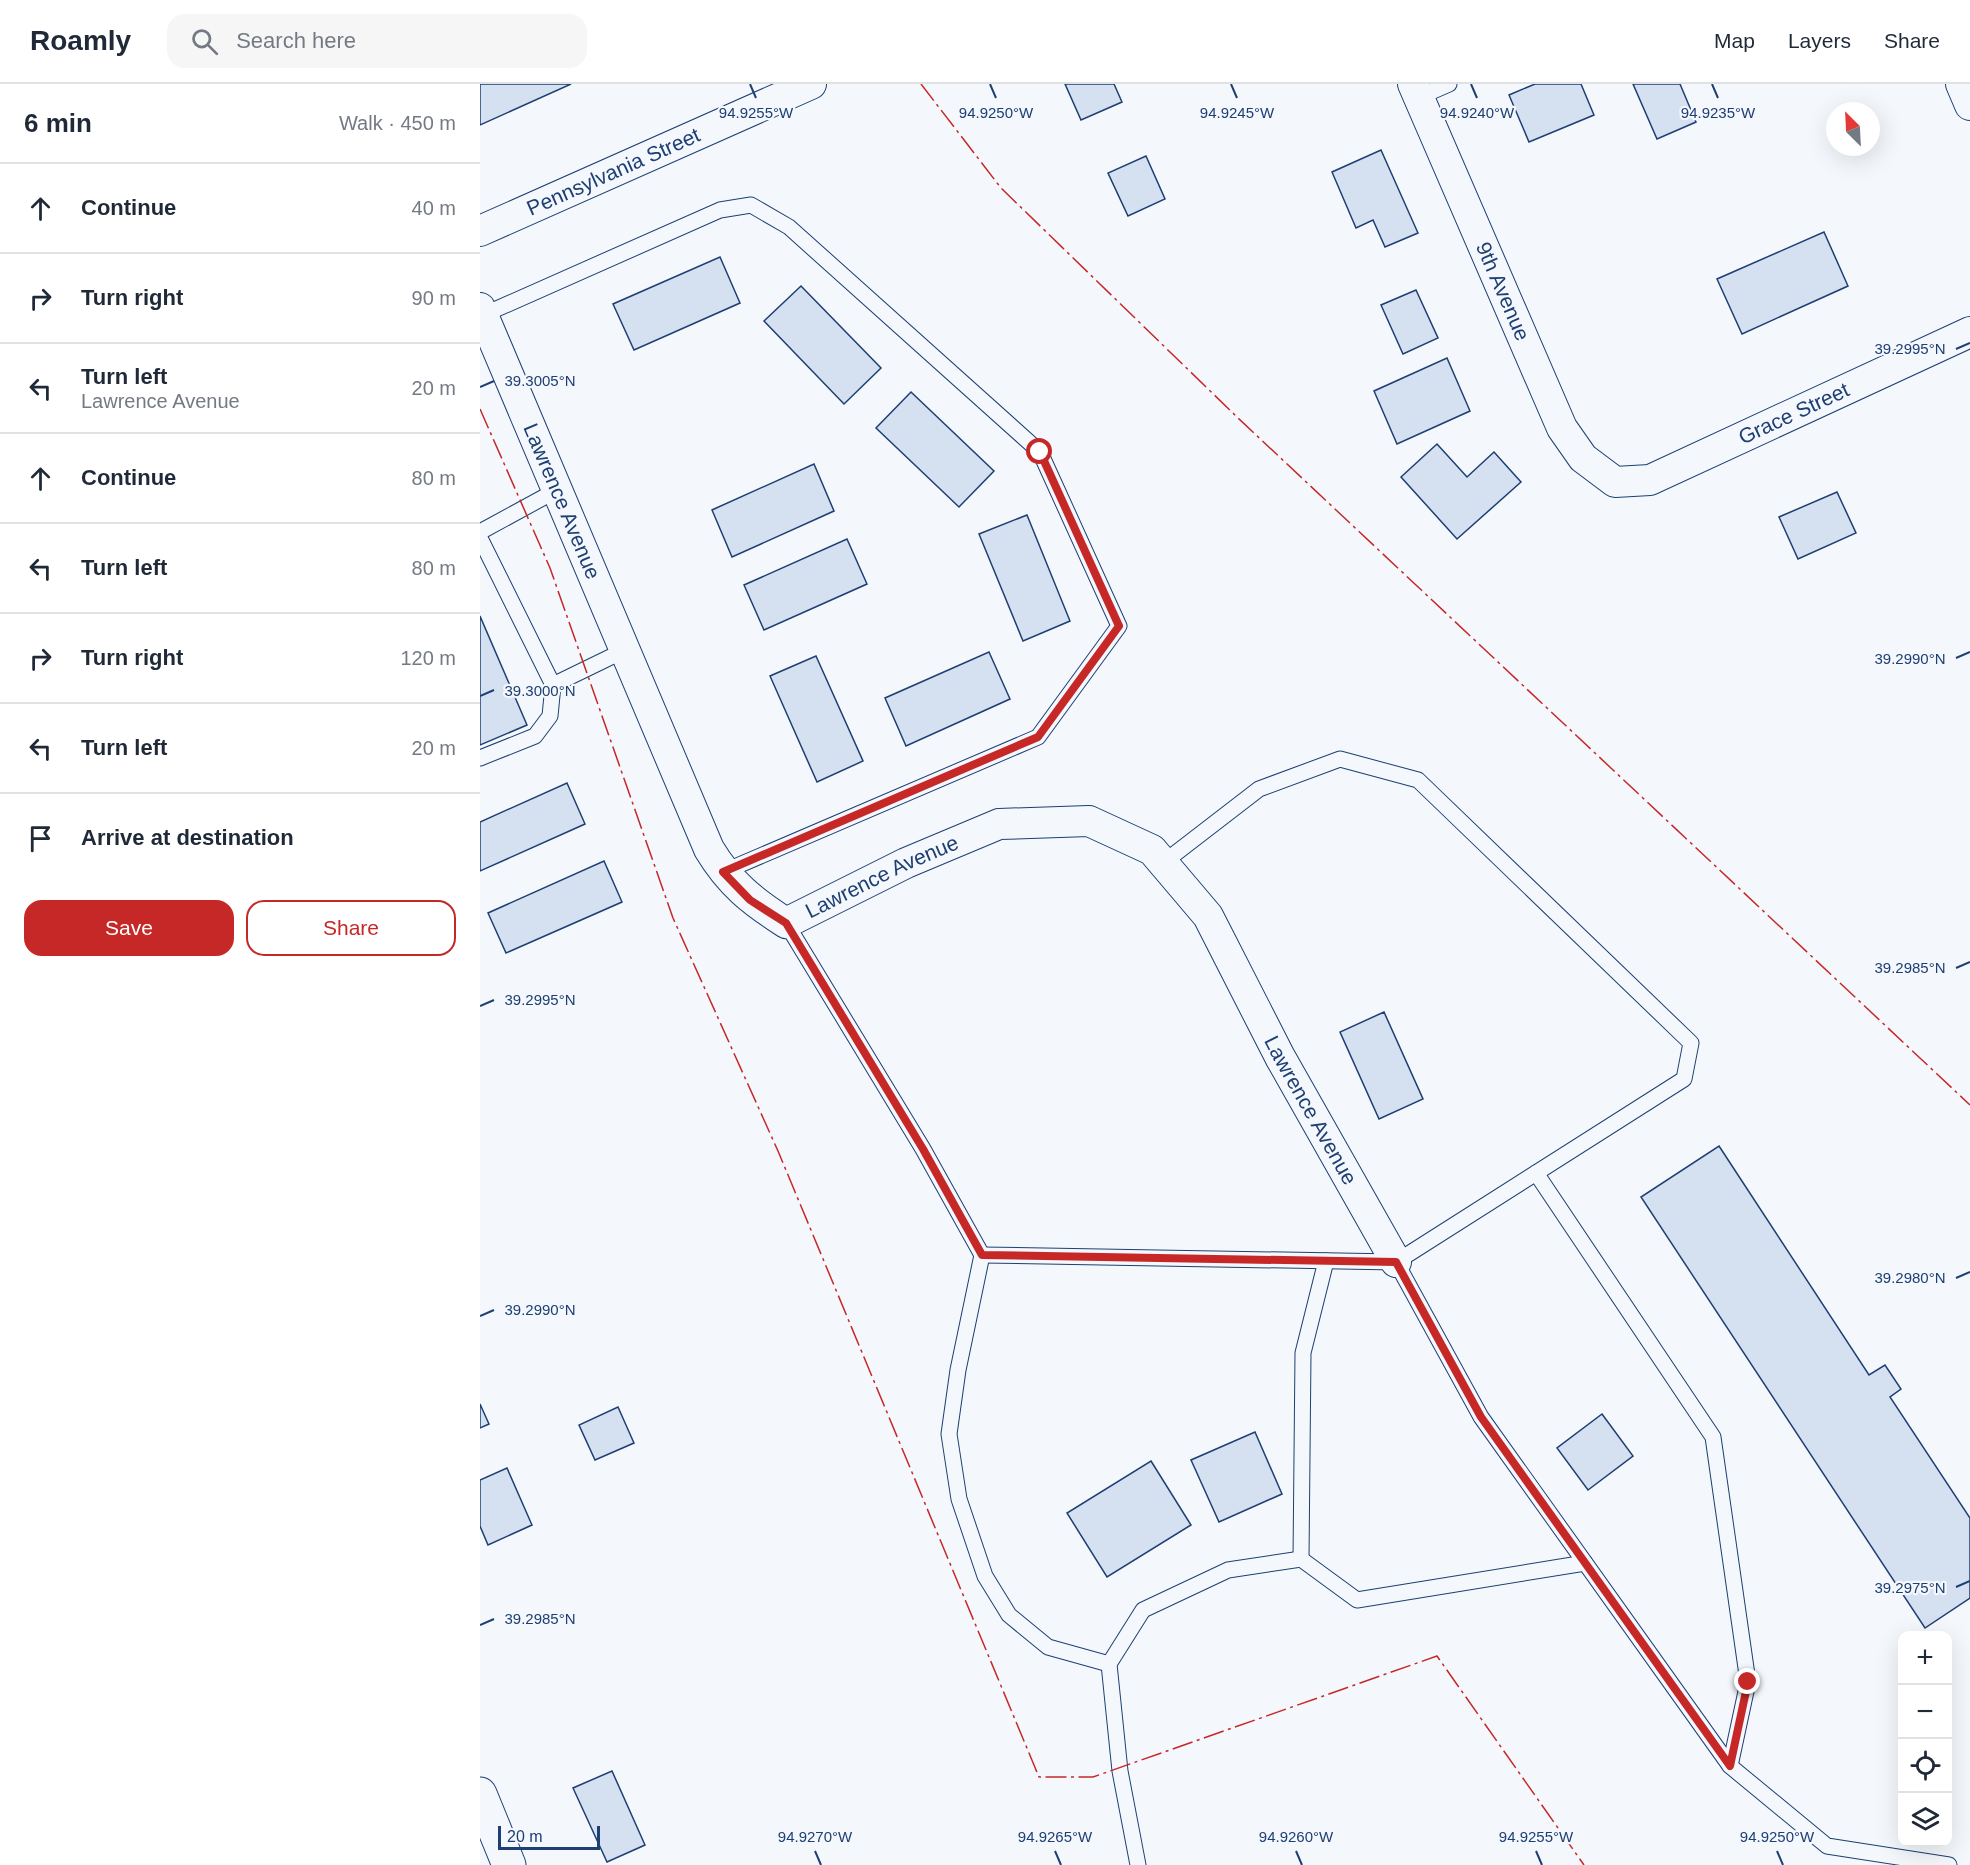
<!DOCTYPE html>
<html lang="en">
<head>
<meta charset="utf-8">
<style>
  body { margin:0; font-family:Helvetica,sans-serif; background:#f6f6f7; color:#1f2937 }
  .controls { position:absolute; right:18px; bottom:18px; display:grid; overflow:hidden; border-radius:12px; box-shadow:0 6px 24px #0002 }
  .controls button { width:54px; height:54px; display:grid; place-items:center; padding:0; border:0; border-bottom:2px solid #e0e1e3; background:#fff; color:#1f2937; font:30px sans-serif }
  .compass { position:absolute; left:1346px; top:18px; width:54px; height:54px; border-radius:50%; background:#fff; box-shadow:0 6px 24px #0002; rotate:336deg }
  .scale { position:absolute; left:18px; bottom:15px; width:102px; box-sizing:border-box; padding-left:6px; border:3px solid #1d3f73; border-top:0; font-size:16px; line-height:21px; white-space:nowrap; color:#1d3f73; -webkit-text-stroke:4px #f4f7fb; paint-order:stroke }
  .stop { position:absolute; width:18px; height:18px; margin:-14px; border:4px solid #c62828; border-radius:50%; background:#fff }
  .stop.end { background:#c62828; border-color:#fff; box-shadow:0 2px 6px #0008 }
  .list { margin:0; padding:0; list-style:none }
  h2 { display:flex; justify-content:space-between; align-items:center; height:78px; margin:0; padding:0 24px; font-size:26px }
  h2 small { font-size:20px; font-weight:400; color:#747a83 }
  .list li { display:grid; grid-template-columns:39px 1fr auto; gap:18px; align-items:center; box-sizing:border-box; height:90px; padding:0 24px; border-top:2px solid #e0e1e3 }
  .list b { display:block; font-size:22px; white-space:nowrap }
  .list p { margin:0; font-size:20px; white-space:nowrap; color:#747a83 }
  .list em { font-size:20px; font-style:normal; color:#747a83 }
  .actions { display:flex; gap:12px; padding:18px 24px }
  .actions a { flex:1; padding:14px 0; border:2px solid #c62828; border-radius:18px; text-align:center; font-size:21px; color:#c62828 }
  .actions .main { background:#c62828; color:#fff }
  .icon { flex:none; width:33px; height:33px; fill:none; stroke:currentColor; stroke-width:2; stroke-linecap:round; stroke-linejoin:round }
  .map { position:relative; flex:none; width:1490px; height:1781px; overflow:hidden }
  header { display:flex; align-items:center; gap:36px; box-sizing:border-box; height:84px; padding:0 30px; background:#fff; border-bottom:2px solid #e0e1e3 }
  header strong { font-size:28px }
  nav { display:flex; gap:33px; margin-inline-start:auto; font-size:21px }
  .search { width:420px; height:54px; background:#f6f6f7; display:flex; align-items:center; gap:15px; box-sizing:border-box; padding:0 21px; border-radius:18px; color:#747a83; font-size:22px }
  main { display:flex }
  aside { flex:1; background:#fff }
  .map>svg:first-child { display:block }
  .building { fill:#d5e0f0; stroke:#1d3f73; stroke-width:1.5 }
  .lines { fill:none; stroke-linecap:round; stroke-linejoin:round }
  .service-casing { stroke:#1d3f73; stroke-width:17 }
  .minor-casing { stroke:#1d3f73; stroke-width:32 }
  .tertiary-casing { stroke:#1d3f73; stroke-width:35 }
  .service { stroke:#f4f7fb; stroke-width:15 }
  .minor { stroke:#f4f7fb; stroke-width:30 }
  .tertiary { stroke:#f4f7fb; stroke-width:33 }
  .power { stroke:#c62828; stroke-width:1.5; stroke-dasharray:21 4.5 3 4.5; stroke-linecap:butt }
  .route { stroke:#c62828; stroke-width:8 }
  .ticks { fill:none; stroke:#1d3f73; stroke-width:2 }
  .labels { text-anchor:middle; stroke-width:4.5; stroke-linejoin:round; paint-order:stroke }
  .street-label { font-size:21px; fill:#1d3f73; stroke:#f4f7fb }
  .ticks-label { font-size:15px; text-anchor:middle; fill:#1d3f73; stroke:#f4f7fb; stroke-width:4.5; stroke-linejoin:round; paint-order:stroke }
</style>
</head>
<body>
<header>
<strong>Roamly</strong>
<div class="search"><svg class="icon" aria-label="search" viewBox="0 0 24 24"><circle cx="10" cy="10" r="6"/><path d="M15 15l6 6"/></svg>Search here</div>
<nav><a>Map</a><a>Layers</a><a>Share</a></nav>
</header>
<main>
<aside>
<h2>6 min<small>Walk · 450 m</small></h2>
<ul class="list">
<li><svg class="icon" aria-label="ahead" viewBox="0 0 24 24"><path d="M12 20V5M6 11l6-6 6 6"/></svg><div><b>Continue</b></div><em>40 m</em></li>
<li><svg class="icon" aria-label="right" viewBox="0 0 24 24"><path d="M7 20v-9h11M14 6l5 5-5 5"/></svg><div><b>Turn right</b></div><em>90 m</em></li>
<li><svg class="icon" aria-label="left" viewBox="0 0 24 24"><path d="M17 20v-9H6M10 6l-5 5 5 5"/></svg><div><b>Turn left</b><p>Lawrence Avenue</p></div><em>20 m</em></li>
<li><svg class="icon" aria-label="ahead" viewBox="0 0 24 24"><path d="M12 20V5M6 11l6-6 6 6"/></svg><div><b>Continue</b></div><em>80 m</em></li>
<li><svg class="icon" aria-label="left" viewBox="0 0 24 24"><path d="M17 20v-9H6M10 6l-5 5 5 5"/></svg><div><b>Turn left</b></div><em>80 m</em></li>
<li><svg class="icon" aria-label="right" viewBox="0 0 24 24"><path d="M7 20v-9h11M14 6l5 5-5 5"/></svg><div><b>Turn right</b></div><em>120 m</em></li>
<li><svg class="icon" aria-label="left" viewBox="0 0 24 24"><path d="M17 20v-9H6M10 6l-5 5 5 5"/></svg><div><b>Turn left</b></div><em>20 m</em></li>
<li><svg class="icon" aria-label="arrive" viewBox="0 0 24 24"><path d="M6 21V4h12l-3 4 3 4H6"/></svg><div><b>Arrive at destination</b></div></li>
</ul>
<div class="actions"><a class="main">Save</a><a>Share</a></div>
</aside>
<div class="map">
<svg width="1490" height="1781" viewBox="0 0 1490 1781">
  <rect width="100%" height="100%" fill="#f4f7fb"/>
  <!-- building -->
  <g class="building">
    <polygon points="0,0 91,0 0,41"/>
    <polygon points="585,0 634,0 642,18 601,36"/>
    <polygon points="1055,0 1101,0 1114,31 1049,58 1029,11"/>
    <polygon points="1153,0 1200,0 1216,38 1177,55"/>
    <polygon points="901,66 938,149 905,163 893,136 876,144 852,88"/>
    <polygon points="666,72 685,115 648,132 628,89"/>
    <polygon points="1344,148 1368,202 1262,250 1237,195"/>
    <polygon points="240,173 260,219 154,266 133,220"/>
    <polygon points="321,202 401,284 364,320 284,237"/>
    <polygon points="936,206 958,254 923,270 901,221"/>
    <polygon points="967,274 990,327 917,360 894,307"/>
    <polygon points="431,308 514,387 479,423 396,344"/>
    <polygon points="957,360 987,393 1014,368 1041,398 977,455 921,393"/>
    <polygon points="334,380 354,427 252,473 232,426"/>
    <polygon points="1357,408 1376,449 1318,475 1299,433"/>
    <polygon points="547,431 590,537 543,557 499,450"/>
    <polygon points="367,455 387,500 284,546 264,501"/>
    <polygon points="0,532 47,641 0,661"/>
    <polygon points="509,568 530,615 426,662 405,614"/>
    <polygon points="336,572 383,677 337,698 290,592"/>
    <polygon points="87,699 105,740 0,787 0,738"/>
    <polygon points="124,777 142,818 26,869 8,829"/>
    <polygon points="904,928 943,1015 899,1035 860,948"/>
    <polygon points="1239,1062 1389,1291 1405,1281 1421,1305 1410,1313 1490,1434 1490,1514 1445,1544 1161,1113"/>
    <polygon points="0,1320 9,1340 0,1344"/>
    <polygon points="138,1323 154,1359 115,1376 99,1341"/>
    <polygon points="1122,1330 1153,1372 1108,1406 1077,1364"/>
    <polygon points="775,1348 802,1410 739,1438 711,1376"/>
    <polygon points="671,1377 711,1441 627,1493 587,1429"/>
    <polygon points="27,1384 52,1441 8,1461 0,1442 0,1396"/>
    <polygon points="132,1687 165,1761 127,1778 93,1704"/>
  </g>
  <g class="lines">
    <!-- service casing -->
    <g class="service-casing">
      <g id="service">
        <polyline points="939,13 969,0"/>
        <polyline points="3,231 240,126 271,121 309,143 560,368 639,542 558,653 243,788"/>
        <polyline points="0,448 77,406"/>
        <polyline points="0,454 73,601 145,566"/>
        <polyline points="0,674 55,652 70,632 73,601"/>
        <polyline points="306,839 443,1065 502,1171 478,1286 469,1350 479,1415 505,1492 529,1531 568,1563 629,1580"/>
        <polyline points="1056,1089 1233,1353 1268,1598 1250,1682"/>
        <polyline points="502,1171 916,1178 1204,995 1211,959 938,696 860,675 779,705 683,779"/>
        <polyline points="916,1178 1001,1333 1250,1682 1347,1762 1469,1781"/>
        <polyline points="821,1475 823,1269 846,1177"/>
        <polyline points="658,1781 640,1687 629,1580 663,1526 748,1486 821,1475 877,1516 1105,1479"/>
      </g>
    </g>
    <!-- minor casing -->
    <g class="minor-casing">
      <g id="minor">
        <path id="s1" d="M933,0l149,344 21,30 32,24 35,-2 320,-148"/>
        <polyline points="1481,0 1490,21"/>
        <path id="s2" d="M0,147l331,-147"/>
        <path id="s3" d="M0,224l229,541c21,35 43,52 77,74l120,-60 93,-39 90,-3 63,29 56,66 72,141 116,205"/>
      </g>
    </g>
    <!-- tertiary casing -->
    <g class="tertiary-casing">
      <polyline id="tertiary" points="0,1710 29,1781"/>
    </g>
    <!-- service -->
    <use href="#service" class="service"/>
    <!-- minor -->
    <use href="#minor" class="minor"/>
    <!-- tertiary -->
    <use href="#tertiary" class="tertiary"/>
    <!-- power -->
    <g class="power">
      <polyline points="441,0 521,104 758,334 1490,1021"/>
      <polyline points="0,325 70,484 193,834 298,1067 559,1693 613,1693 957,1572 1104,1781"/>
    </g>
  </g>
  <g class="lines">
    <!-- route -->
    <polyline class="route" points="560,368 639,542 558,653 243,788 270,816 306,839 443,1065 502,1171 916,1178 1001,1333 1250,1682 1268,1598"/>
  </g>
  <!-- ticks -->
  <path class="ticks" d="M270,0l6,14M510,0l6,14M751,0l6,14M991,0l6,14M1232,0l6,14M1476,265l14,-6M0,303l14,-6M1476,574l14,-6M0,612l14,-6M1476,884l14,-6M0,922l14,-6M1476,1194l14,-6M0,1232l14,-6M1476,1503l14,-6M0,1541l14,-6M335,1767l6,14M575,1767l6,14M816,1767l6,14M1056,1767l6,14M1297,1767l6,14"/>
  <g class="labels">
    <!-- street labels -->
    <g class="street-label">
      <text dy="7" stroke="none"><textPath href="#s2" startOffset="146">Pennsylvania Street</textPath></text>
      <text dy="7" stroke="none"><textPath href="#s1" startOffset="226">9th Avenue</textPath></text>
      <text dy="7" stroke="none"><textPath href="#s1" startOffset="645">Grace Street</textPath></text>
      <text dy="7" stroke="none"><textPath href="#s3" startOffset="210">Lawrence Avenue</textPath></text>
      <text dy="7" stroke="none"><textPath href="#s3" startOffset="802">Lawrence Avenue</textPath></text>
      <text dy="7" stroke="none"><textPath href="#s3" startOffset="1396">Lawrence Avenue</textPath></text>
    </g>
  </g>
  <g class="ticks-label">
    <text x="276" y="34">94.9255°W</text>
    <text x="516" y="34">94.9250°W</text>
    <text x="757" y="34">94.9245°W</text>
    <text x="1238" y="34">94.9235°W</text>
    <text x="997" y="34">94.9240°W</text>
    <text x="1430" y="270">39.2995°N</text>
    <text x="60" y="302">39.3005°N</text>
    <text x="1430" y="580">39.2990°N</text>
    <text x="60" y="612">39.3000°N</text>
    <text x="1430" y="889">39.2985°N</text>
    <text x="60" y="921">39.2995°N</text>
    <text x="1430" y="1199">39.2980°N</text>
    <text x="60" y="1231">39.2990°N</text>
    <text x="1430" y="1509">39.2975°N</text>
    <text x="60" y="1540">39.2985°N</text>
    <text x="335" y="1758">94.9270°W</text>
    <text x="575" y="1758">94.9265°W</text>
    <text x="816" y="1758">94.9260°W</text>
    <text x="1056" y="1758">94.9255°W</text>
    <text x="1297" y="1758">94.9250°W</text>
  </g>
</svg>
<div class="controls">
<button>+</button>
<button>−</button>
<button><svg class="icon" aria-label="locate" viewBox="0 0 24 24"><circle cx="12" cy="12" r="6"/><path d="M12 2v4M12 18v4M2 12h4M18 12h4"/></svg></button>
<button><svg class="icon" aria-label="layers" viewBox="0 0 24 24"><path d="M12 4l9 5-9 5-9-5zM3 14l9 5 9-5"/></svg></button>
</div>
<svg class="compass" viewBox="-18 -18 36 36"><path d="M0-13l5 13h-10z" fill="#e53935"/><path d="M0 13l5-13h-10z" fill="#747a83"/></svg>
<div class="scale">20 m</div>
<div class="stop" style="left:560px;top:368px"></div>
<div class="stop end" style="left:1268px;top:1598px"></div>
</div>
</main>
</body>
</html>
